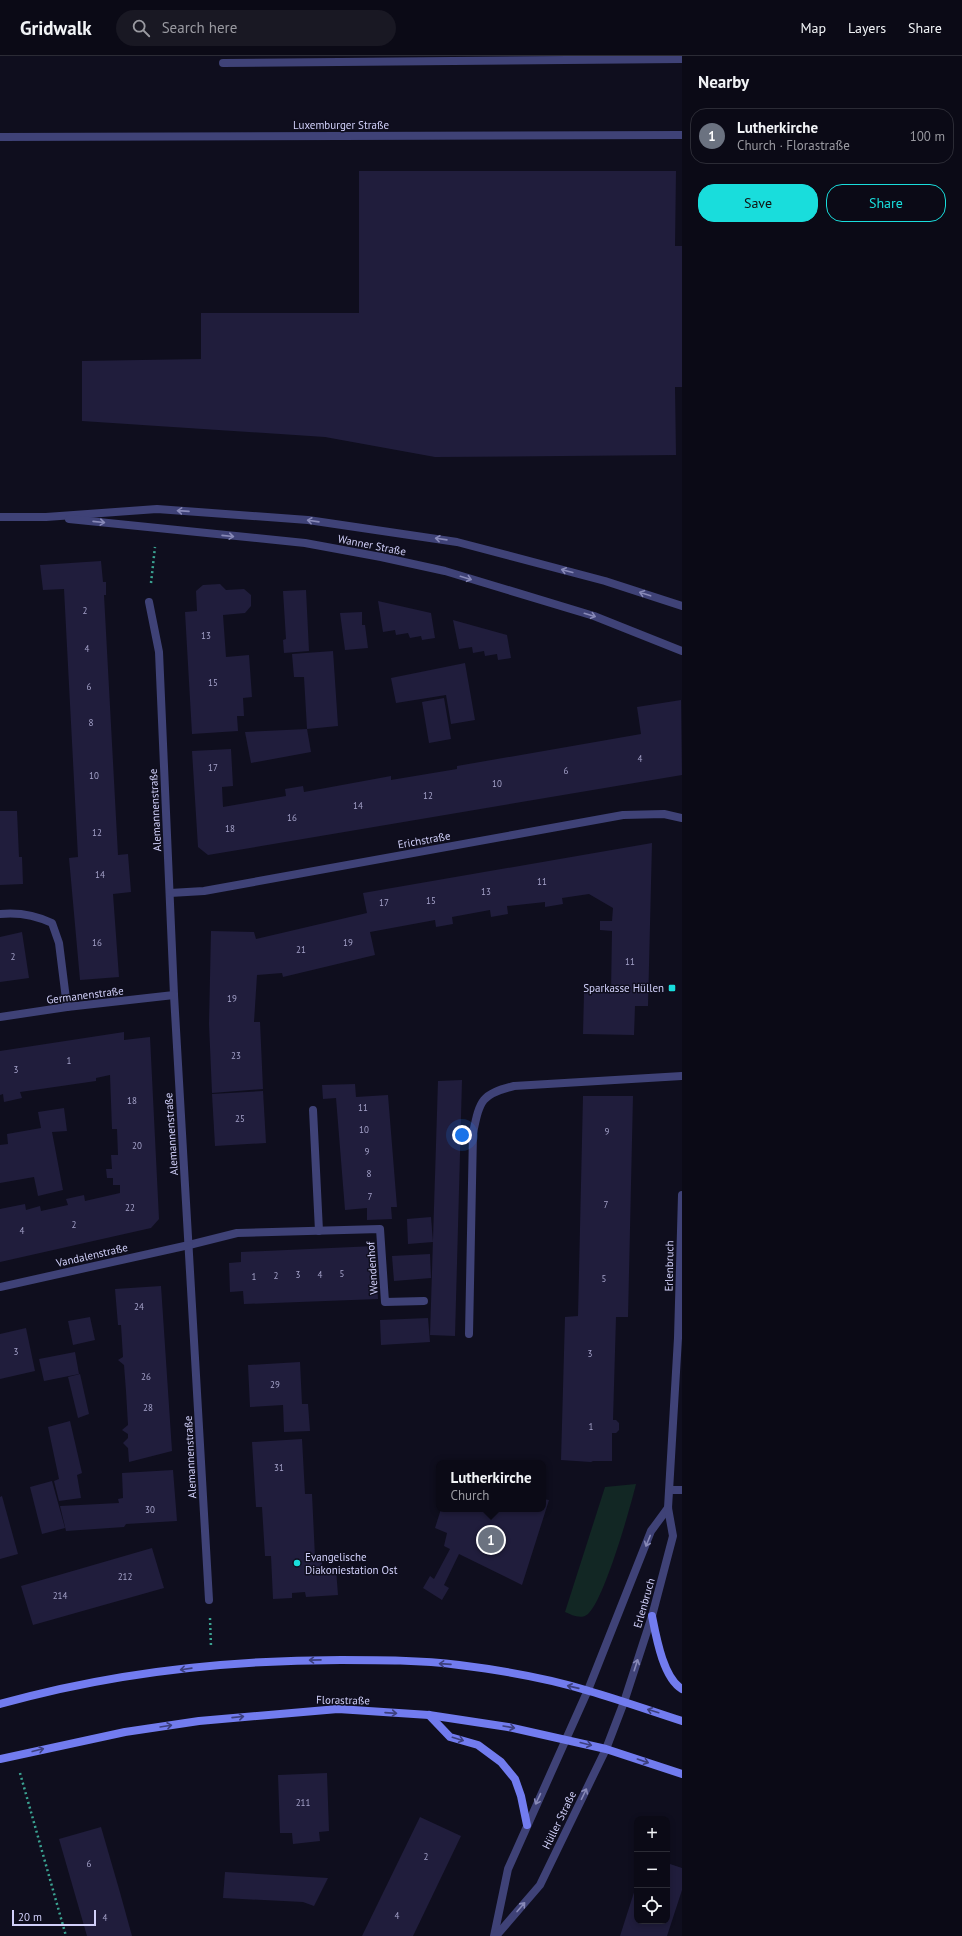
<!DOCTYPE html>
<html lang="en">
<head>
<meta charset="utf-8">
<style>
  body { margin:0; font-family:"PT Sans",sans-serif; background:#191823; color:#f1f3f6 }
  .controls { position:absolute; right:12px; bottom:12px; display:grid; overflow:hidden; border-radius:8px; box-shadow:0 2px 6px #0003 }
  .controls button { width:36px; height:36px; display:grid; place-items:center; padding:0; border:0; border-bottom:1px solid #2b2b35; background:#0b0a16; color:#f1f3f6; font:20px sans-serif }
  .scale { position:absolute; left:12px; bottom:10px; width:84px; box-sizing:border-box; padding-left:4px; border:2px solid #d1d0fa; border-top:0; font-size:11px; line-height:14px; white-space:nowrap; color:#d1d0fa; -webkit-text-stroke:3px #0f0e1e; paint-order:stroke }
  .you { position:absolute; left:462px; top:1079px; width:14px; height:14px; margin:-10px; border:3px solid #fff; border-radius:50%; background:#1a73e8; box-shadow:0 0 0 6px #1a73e833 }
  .badge { display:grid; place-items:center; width:26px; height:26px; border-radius:50%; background:#19dddc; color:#fff; font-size:13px; font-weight:700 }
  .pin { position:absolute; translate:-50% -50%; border:2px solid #fff; box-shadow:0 1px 4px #0006 }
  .popup { position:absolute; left:436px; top:1404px; width:110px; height:52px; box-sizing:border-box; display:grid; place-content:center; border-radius:8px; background:#0b0a16; filter:drop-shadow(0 1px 3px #0005); font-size:13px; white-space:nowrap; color:#9a9aa1 }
  .popup b { font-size:15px; color:#f1f3f6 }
  .popup::after { content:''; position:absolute; left:50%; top:100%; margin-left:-8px; border:8px solid transparent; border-top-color:#0b0a16 }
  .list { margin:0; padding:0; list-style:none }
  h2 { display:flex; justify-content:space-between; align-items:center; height:52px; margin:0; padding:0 16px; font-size:17px }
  h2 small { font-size:13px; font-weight:400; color:#9a9aa1 }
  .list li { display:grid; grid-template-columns:26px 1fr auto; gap:12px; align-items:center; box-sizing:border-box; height:56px; margin:0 8px 8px; padding:0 8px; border:1px solid #2b2b35; border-radius:16px }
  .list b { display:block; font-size:15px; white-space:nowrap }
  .list p { margin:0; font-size:13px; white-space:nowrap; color:#9a9aa1 }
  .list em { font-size:13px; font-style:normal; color:#9a9aa1 }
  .actions { display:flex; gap:8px; padding:12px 16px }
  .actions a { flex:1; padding:9px 0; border:1px solid #19dddc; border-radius:16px; text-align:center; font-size:14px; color:#19dddc }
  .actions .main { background:#19dddc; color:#111 }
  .icon { flex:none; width:22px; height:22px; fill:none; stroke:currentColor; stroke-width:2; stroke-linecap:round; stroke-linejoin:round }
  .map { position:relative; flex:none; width:682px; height:1880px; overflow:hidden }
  header { display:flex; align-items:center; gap:24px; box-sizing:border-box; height:56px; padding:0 20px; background:#0b0a16; border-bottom:1px solid #2b2b35 }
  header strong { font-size:19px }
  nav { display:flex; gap:22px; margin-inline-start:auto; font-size:14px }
  .search { width:280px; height:36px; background:#191823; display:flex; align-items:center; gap:10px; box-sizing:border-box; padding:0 14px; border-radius:22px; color:#9a9aa1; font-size:15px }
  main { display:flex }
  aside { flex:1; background:#0b0a16 }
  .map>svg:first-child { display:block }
  .green { fill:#122724 }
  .building { fill:#201d3c }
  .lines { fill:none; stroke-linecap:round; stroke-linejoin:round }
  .path { stroke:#3ba392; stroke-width:2.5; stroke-dasharray:2 3; stroke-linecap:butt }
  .service { stroke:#3f4277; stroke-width:8 }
  .minor { stroke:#3f4277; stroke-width:8 }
  .secondary { stroke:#727cef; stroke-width:8 }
  .oneway { stroke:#8889b8 }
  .oneway2 { stroke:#3c3f7c }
  .poi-dot { fill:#19dddc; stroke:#0f0e1e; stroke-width:1.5 }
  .labels { text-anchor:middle; stroke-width:3; stroke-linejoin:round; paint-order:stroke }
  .number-label { font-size:9px; fill:#a5a3ca }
  .street-label { font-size:11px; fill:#d1d0fa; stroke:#0f0e1e }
  .poi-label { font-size:11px; fill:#d1d0fa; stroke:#0f0e1e; text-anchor:end }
</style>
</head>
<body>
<header>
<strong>Gridwalk</strong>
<div class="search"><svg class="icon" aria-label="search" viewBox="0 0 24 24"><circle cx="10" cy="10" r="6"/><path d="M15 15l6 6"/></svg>Search here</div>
<nav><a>Map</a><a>Layers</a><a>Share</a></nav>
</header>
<main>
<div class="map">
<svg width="682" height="1880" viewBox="0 0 682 1880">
  <rect width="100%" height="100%" fill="#0f0e1e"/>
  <!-- green -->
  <path class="green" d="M636,1428c-6,25 -32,116 -48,130 -7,6 -16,1 -23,-2l40,-125z"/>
  <!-- building -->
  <g class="building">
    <polygon points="359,115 676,115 675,190 682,190 682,331 675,331 676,399 435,401 325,381 82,365 82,305 201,303 201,257 359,257"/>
    <polygon points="101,505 103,526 106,526 106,539 104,539 118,799 128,798 131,836 113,838 119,921 80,924 69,802 78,801 64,533 43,534 40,509"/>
    <polygon points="220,528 226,534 244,533 251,539 251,550 245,557 223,559 226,601 249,599 252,641 243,642 244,660 237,660 238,675 192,678 185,556 197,555 196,535 203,529"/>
    <polygon points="306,534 309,595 284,597 283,584 286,583 283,535"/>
    <polygon points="378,545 431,557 435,582 422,584 421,580 410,582 408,577 396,579 395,574 383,576"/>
    <polygon points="362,556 362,569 365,569 368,592 345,594 340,557"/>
    <polygon points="453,564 507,579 511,602 498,604 497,598 485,600 484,595 473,597 472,591 459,593"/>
    <polygon points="333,595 338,670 307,673 304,621 294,621 292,598"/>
    <polygon points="465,607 475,664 451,668 446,639 396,647 391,622"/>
    <polygon points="444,642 451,683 429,687 422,646"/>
    <polygon points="681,644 682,719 208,799 198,791 192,695 231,693 233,730 222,731 223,751 286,740 285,733 303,730 304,736 391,720 391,724 457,713 457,710 641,678 637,651"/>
    <polygon points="307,673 311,696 251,707 245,676"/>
    <polygon points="0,755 17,755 19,801 22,801 23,828 0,829"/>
    <polygon points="652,787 648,950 635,950 634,979 583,978 584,937 611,937 612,875 600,874 600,865 612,865 613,852 589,838 562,842 563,848 545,851 545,846 507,850 508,858 491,861 490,854 452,861 453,868 436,871 435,864 370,876 375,899 283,921 282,917 257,919 254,966 260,966 263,1033 212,1037 209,968 211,875 254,876 256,883 367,857 363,837"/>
    <polygon points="22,876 29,922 0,926 0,881"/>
    <polygon points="124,976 124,984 150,981 159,1163 151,1172 0,1206 0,1153 25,1148 26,1154 40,1150 41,1155 68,1149 66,1143 84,1139 85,1145 120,1137 120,1129 113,1129 113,1122 107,1122 106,1113 112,1113 111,1099 118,1099 117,1073 112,1073 110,1019 96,1022 96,1025 20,1036 22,1042 4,1046 3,1038 0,1039 0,995"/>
    <polygon points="462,1024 455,1280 430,1279 438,1025"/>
    <polygon points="355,1028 356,1041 388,1039 397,1151 391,1151 392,1163 367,1164 367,1152 345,1154 336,1042 323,1043 322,1029"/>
    <polygon points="263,1035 266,1087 215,1090 212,1038"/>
    <polygon points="583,1040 633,1040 628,1261 616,1261 613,1364 616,1364 619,1367 619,1374 616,1377 612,1377 612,1405 593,1405 591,1406 561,1404 565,1261 578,1260"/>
    <polygon points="64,1052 67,1075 52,1076 63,1134 38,1140 34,1121 0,1127 0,1089 8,1088 7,1078 41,1072 38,1056"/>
    <polygon points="431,1161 433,1186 408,1188 407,1163"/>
    <polygon points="375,1190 378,1243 244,1248 243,1235 230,1236 229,1207 241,1206 241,1196"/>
    <polygon points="430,1198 431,1222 394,1225 392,1200"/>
    <polygon points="161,1230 172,1395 129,1406 128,1392 123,1387 128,1382 128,1378 122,1374 128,1369 126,1335 124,1309 118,1304 123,1301 121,1269 118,1269 115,1233"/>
    <polygon points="90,1261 95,1284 73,1289 68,1265"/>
    <polygon points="428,1262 430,1286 381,1289 380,1264"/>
    <polygon points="26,1272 35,1315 0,1323 0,1278"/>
    <polygon points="75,1296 79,1318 44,1325 39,1303"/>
    <polygon points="300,1306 302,1348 308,1348 310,1375 284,1376 283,1349 250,1351 248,1309"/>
    <polygon points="80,1318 89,1358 78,1362 68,1321"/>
    <polygon points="70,1365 82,1417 77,1419 81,1442 59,1445 54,1425 59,1423 48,1371"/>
    <polygon points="302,1383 305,1438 312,1438 315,1501 322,1501 322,1514 336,1513 338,1539 306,1541 305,1536 292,1537 292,1542 273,1543 271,1500 265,1500 262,1451 256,1451 252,1386"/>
    <polygon points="173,1414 177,1465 126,1468 124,1471 66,1475 60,1450 119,1447 118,1443 123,1442 122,1417"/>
    <polygon points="52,1425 65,1472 42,1478 30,1431"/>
    <polygon points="2,1440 18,1498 0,1503 0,1441"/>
    <polygon points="543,1443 549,1444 522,1529 459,1498 444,1529 449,1532 442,1544 423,1532 430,1520 434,1523 450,1493 444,1490 447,1477 435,1472 441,1453 543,1453"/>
    <polygon points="152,1492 164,1532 33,1569 21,1530"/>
    <polygon points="327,1717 329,1775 319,1776 320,1785 293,1788 292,1777 280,1777 278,1719"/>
    <polygon points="420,1761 461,1780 413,1880 362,1880"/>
    <polygon points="101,1771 119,1833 132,1880 87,1880 59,1783"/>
    <polygon points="667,1807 682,1812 682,1834 667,1880 620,1880 637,1827 637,1865 667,1865"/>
    <polygon points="225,1816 328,1822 314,1850 303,1846 223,1842"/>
  </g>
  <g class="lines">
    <!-- path -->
    <g class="path">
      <polyline points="151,527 155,491"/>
      <polyline points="210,1562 211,1591"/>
      <polyline points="20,1717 66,1880"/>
    </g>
    <!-- service -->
    <g class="service">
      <polyline points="223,7 682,3"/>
      <path d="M0,858c19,-2 35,1 52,9l7,20 8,64"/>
      <polyline points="313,1054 319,1175"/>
      <polyline points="189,1189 237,1177 380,1173 385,1246 424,1245"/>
      <path d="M469,1278l4,-201c7,-33 8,-39 41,-47l168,-10"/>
    </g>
    <!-- minor -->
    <g class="minor">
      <polyline points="0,81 682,79"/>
      <polyline points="0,461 46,461 157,453 308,464 457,486 605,525 682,550"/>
      <polyline points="69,463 305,487 381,501 445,515 594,560 682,595"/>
      <polyline points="149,546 159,596 174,939 209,1544"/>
      <polyline points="170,837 204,835 623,759 664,758 682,762"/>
      <polyline points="0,961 67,951 174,939"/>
      <polyline points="0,1231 189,1189"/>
      <polyline points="670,1434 682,1434"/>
      <polyline points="494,1880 508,1813 588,1634 651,1475 668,1452"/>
      <polyline points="496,1880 540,1829 606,1693 624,1646 652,1560 673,1480 668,1452 678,1282 682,1139"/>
    </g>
    <!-- secondary -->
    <g class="secondary">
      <path d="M652,1560c4,20 11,62 30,73"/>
      <path d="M0,1648c110,-31 226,-44 341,-44 40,0 79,0 118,5 40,5 92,14 130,26 31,9 62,20 93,30"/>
      <polyline points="429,1659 450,1681 478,1689 501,1706 515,1723 521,1740 527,1769"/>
      <polyline points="0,1703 125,1676 199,1665 338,1653 429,1659 508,1671 606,1693 682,1718"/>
    </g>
  </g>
  <!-- one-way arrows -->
  <defs><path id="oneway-shaft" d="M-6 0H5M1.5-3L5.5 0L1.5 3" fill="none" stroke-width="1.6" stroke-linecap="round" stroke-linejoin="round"/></defs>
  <g class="oneway">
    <use href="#oneway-shaft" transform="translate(183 455) rotate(-176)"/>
    <use href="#oneway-shaft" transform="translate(313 465) rotate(-172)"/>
    <use href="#oneway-shaft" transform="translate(99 466) rotate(6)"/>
    <use href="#oneway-shaft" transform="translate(228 480) rotate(6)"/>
    <use href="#oneway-shaft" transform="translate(441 483) rotate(-172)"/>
    <use href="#oneway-shaft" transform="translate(567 515) rotate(-165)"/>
    <use href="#oneway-shaft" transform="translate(466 522) rotate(17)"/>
    <use href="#oneway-shaft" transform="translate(645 538) rotate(-162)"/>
    <use href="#oneway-shaft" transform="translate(590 559) rotate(17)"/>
    <use href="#oneway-shaft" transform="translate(648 1485) rotate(112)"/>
    <use href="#oneway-shaft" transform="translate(636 1609) rotate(-72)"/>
    <use href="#oneway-shaft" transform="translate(584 1738) rotate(-64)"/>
    <use href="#oneway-shaft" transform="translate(538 1743) rotate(115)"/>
    <use href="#oneway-shaft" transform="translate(521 1851) rotate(-49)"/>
  </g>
  <g class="oneway2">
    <use href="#oneway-shaft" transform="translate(315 1604) rotate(179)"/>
    <use href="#oneway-shaft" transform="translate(445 1608) rotate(-176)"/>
    <use href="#oneway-shaft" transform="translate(186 1613) rotate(172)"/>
    <use href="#oneway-shaft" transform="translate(573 1631) rotate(-167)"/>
    <use href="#oneway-shaft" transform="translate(653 1655) rotate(-163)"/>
    <use href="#oneway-shaft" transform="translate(391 1657) rotate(4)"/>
    <use href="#oneway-shaft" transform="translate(238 1661) rotate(-6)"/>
    <use href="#oneway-shaft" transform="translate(166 1670) rotate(-9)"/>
    <use href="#oneway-shaft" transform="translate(509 1671) rotate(10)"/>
    <use href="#oneway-shaft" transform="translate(458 1683) rotate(17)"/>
    <use href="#oneway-shaft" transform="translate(586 1688) rotate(14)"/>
    <use href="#oneway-shaft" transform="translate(38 1694) rotate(-14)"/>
    <use href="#oneway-shaft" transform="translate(643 1705) rotate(19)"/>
  </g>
  <!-- markers -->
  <g class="poi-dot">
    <rect x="668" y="928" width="8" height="8" rx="2"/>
    <circle cx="297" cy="1507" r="4"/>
  </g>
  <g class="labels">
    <!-- number labels -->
    <g class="number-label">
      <text x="85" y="558">2</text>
      <text x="206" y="583">13</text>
      <text x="87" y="596">4</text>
      <text x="213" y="630">15</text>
      <text x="89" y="634">6</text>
      <text x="91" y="670">8</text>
      <text x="640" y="706">4</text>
      <text x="213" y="715">17</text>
      <text x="566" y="718">6</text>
      <text x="94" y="723">10</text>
      <text x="497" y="731">10</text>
      <text x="428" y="743">12</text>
      <text x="358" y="753">14</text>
      <text x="292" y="765">16</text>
      <text x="230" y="776">18</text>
      <text x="97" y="780">12</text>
      <text x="100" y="822">14</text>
      <text x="542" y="829">11</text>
      <text x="486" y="839">13</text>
      <text x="431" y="848">15</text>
      <text x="384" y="850">17</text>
      <text x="97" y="890">16</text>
      <text x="348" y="890">19</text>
      <text x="301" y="897">21</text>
      <text x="13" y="904">2</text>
      <text x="630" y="909">11</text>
      <text x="232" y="946">19</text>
      <text x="236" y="1003">23</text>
      <text x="69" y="1008">1</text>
      <text x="16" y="1017">3</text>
      <text x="132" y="1048">18</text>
      <text x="363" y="1055">11</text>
      <text x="240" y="1066">25</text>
      <text x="364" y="1077">10</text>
      <text x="607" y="1079">9</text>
      <text x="137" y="1093">20</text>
      <text x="367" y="1099">9</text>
      <text x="369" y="1121">8</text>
      <text x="370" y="1144">7</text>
      <text x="606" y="1152">7</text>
      <text x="130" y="1155">22</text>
      <text x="74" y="1172">2</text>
      <text x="22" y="1178">4</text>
      <text x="342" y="1221">5</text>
      <text x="298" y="1222">3</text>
      <text x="320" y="1222">4</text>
      <text x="276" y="1223">2</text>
      <text x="254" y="1224">1</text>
      <text x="604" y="1226">5</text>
      <text x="139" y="1254">24</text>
      <text x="16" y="1299">3</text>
      <text x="590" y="1301">3</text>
      <text x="146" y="1324">26</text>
      <text x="275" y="1332">29</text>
      <text x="148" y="1355">28</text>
      <text x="591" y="1374">1</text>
      <text x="279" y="1415">31</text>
      <text x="150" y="1457">30</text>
      <text x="125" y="1524">212</text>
      <text x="60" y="1543">214</text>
      <text x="303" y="1750">211</text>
      <text x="426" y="1804">2</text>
      <text x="89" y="1811">6</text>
      <text x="397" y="1863">4</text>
      <text x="105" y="1865">4</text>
    </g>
    <!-- street labels -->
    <g class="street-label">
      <text x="341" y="73">Luxemburger Straße</text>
      <text transform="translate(372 489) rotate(11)" y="4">Wanner Straße</text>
      <text transform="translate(155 754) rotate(-93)" y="4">Alemannenstraße</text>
      <text transform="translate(424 784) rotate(-10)" y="4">Erichstraße</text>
      <text transform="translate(85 939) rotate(-7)" y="4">Germanenstraße</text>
      <text transform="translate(171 1078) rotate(-94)" y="4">Alemannenstraße</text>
      <text transform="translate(92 1199) rotate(-13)" y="4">Vandalenstraße</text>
      <text transform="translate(669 1210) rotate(-89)" y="4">Erlenbruch</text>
      <text transform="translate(372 1212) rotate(-94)" y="4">Wendenhof</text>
      <text transform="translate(190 1401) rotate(-93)" y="4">Alemannenstraße</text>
      <text transform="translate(644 1547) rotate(-74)" y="4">Erlenbruch</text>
      <text transform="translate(343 1644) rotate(1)" y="4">Florastraße</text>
      <text transform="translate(559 1764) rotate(-64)" y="4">Hüller Straße</text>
    </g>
    <!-- poi labels -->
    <g class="poi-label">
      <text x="664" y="936">Sparkasse Hüllen</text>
      <text x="305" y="1505" text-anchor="start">Evangelische<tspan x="305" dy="13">Diakoniestation Ost</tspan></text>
    </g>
  </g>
</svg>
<div class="controls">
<button>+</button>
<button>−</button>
<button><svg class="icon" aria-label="locate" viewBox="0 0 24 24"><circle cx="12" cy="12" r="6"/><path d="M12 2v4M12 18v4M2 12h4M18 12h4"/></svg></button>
</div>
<div class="scale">20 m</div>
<div class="you"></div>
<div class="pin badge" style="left:491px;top:1484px;background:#6b7280">1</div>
<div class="popup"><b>Lutherkirche</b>Church</div>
</div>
<aside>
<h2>Nearby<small></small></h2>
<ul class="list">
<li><span class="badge" style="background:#6b7280">1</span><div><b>Lutherkirche</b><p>Church · Florastraße</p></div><em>100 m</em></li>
</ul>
<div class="actions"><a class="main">Save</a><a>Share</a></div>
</aside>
</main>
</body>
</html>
